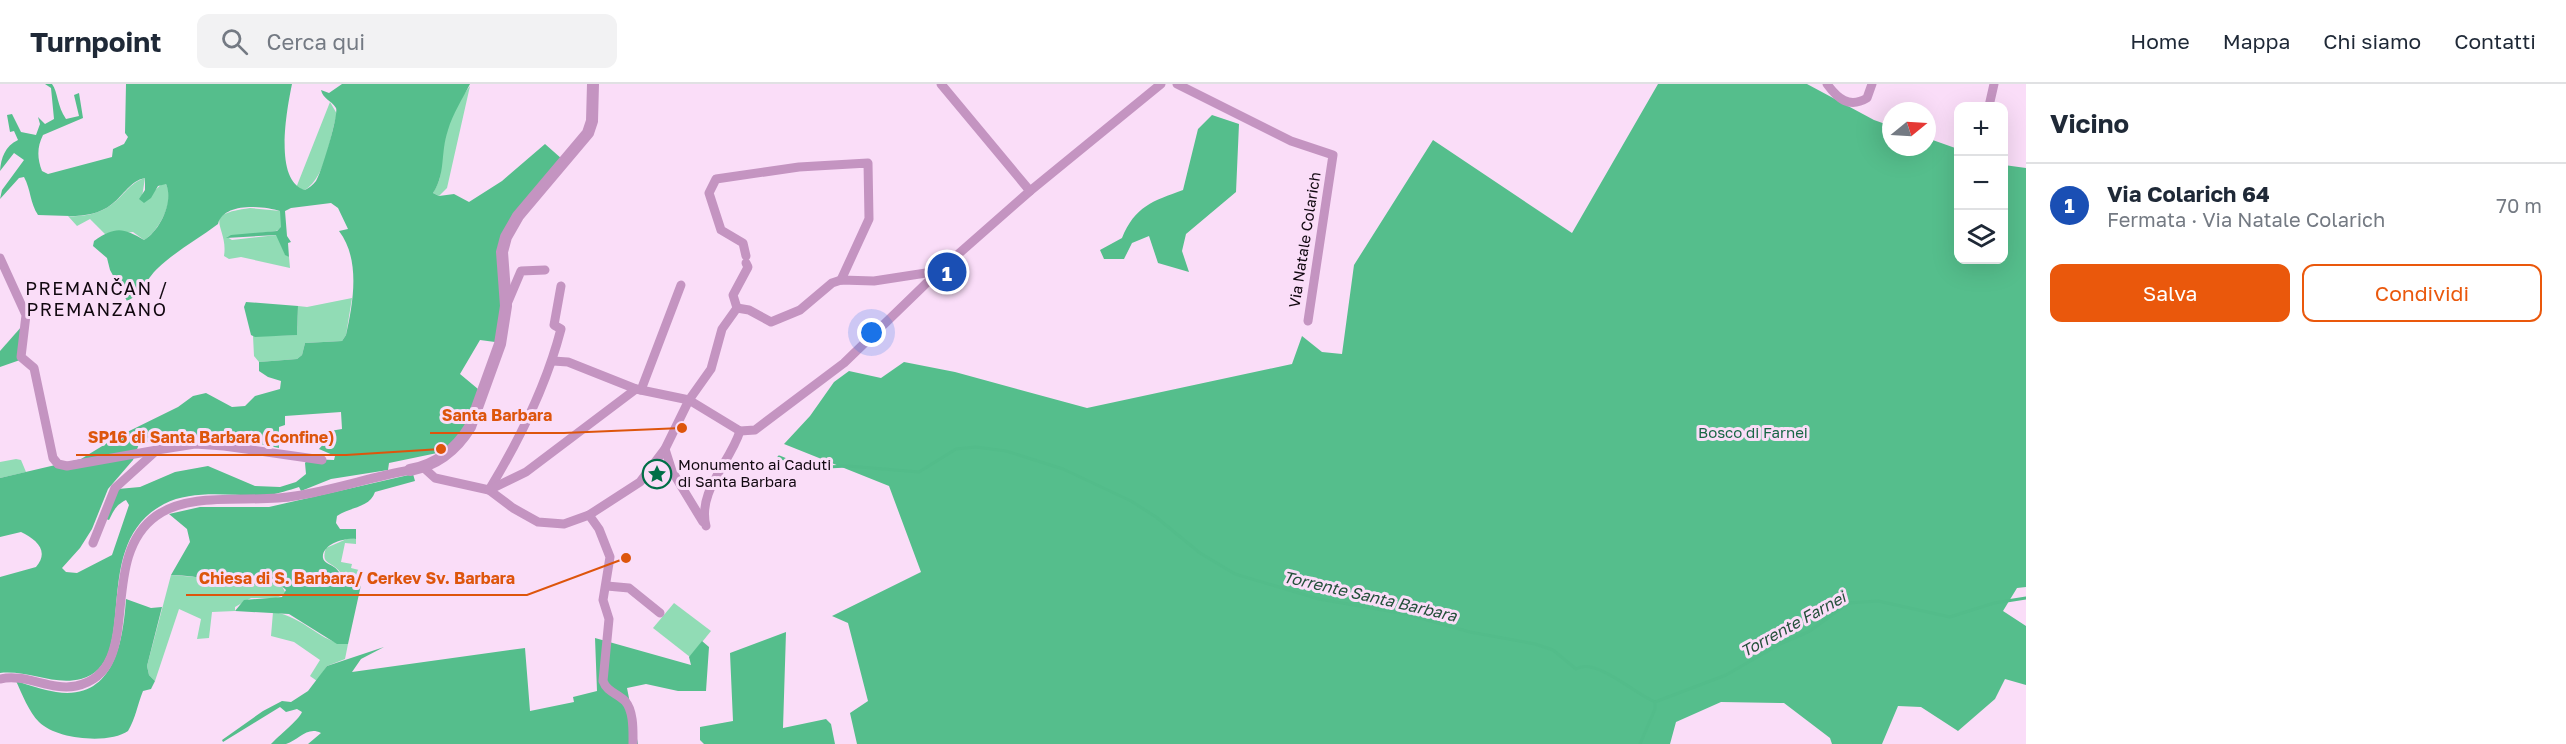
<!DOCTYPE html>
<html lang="it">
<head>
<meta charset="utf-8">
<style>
  body { margin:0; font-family:"Golos Text",sans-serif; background:#f2f2f3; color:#1f2937 }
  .controls { position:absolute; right:18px; top:18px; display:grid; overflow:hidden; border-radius:12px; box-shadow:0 6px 24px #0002 }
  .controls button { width:54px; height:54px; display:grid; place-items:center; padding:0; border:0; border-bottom:2px solid #e0e1e3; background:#fff; color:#1f2937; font:30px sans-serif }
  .compass { position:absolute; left:1882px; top:18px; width:54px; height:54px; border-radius:50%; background:#fff; box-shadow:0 6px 24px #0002; rotate:72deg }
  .you { position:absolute; left:872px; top:249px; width:21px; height:21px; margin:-15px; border:4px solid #fff; border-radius:50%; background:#1a73e8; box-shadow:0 0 0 9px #1a73e833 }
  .badge { display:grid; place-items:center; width:39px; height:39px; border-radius:50%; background:#ea580c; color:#fff; font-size:20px; font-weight:700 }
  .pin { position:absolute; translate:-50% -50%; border:3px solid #fff; box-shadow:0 2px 6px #0006 }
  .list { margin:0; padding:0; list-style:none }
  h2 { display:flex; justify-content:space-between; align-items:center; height:78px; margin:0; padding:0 24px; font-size:26px }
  h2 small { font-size:20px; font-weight:400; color:#747a83 }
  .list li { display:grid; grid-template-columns:39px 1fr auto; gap:18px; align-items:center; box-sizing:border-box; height:84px; padding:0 24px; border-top:2px solid #e0e1e3 }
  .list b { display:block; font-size:22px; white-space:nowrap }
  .list p { margin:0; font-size:20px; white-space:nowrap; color:#747a83 }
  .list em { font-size:20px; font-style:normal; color:#747a83 }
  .actions { display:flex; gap:12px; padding:18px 24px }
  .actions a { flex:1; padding:14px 0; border:2px solid #ea580c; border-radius:12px; text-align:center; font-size:21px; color:#ea580c }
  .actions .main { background:#ea580c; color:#fff }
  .icon { flex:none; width:33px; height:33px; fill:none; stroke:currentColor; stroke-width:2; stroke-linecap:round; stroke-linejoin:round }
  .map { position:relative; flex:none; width:2026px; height:660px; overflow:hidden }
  header { display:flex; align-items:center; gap:36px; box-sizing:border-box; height:84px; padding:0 30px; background:#fff; border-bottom:2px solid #e0e1e3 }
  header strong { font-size:28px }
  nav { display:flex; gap:33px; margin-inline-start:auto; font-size:21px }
  .search { width:420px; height:54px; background:#f2f2f3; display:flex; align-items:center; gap:15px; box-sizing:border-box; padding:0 21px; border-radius:12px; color:#747a83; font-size:22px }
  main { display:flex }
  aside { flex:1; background:#fff }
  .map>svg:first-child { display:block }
  .green { fill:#91dcb5 }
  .forest { fill:#55be8c; fill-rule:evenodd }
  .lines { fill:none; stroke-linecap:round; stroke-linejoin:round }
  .stream { stroke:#53bc8a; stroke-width:3 }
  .minor { stroke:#c494c1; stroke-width:9 }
  .tertiary { stroke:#c494c1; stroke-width:12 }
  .labels { text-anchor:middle; stroke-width:6; stroke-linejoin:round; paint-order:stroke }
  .street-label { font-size:15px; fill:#110810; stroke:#faddf8 }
  .park-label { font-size:15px; fill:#186645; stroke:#faddf8 }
  .poi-label { font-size:15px; fill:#110810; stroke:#faddf8; text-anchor:start }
  .water-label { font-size:16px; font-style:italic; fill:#24503a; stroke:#faddf8 }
  .quarter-label { font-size:18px; letter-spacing:1.5px; fill:#110810; stroke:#faddf8 }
  .leader { fill:none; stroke:#dd550c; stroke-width:2 }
  .callout-dot { fill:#dd550c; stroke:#faddf8; stroke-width:2 }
  .callout-label { font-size:16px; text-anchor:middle; font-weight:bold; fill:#dd550c; stroke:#faddf8; stroke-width:6; stroke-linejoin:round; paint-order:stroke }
</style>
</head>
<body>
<header>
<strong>Turnpoint</strong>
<div class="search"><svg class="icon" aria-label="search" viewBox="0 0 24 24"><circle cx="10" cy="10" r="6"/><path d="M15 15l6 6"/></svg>Cerca qui</div>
<nav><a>Home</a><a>Mappa</a><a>Chi siamo</a><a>Contatti</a></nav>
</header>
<main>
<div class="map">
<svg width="2026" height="660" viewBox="0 0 2026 660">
  <rect width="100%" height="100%" fill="#faddf8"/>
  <!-- green -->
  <g class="green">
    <path d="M470,2l-23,102 -8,8 -6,-3c8,-15 8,-15 7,-31 0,-23 16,-59 30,-76z"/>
    <path d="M330,18l7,12c-8,25 -10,61 -32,76l-9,-2z"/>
    <path d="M145,94l-3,19 10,-4 12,-11c14,14 -5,50 -20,58l-11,-8 -28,2 -15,-15 -13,7 -9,-10c15,1 31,-2 43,-11 13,-9 18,-22 34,-27z"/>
    <path d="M250,124l31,3v17l-5,3 -49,6 5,3 45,-5 8,19 4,3 1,11 -49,-11 -12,2 -5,-3c5,-31 -26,-41 26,-48z"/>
    <polygon points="352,214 346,251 342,257 305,259 302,271 297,275 259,278 254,272 253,252 297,251 298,222 307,223"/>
    <polygon points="16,375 21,376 26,388 0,394 0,378"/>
    <path d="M349,454l7,1v5l-11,-1 -4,19 11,2 -1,4 12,3 -2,14 -16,-4c-2,-2 -3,-6 -5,-9 -8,-11 -20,-7 -14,-24z"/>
    <polygon points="171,491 220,495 239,502 275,499 282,502 286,510 276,514 251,514 235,523 235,527 212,528 209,554 197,555 201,535 179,525 155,597 149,591 147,582"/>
    <polygon points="674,519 711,547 690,573 653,544"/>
    <path d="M273,528c31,4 50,33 75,32l-3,15 -18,7 -10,15 -7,-5 10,-16 -26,-18 -23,-6z"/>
  </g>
  <!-- forest -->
  <g class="forest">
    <path d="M45,0h7c6,8 5,22 14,35l13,-3 -5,-21 5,-2 4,25 -40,17c-6,12 -6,23 -1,36l6,3 64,-17 1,-8 11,-5 4,-7 -3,-4 1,-49h166c-5,25 -19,97 13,106 4,-2 8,-5 11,-9 5,-7 23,-67 20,-73 -5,-8 -13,-9 -15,-18l8,3 13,-9h128c-8,16 -17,29 -22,46 -8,24 -2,44 -15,63l6,3 15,-2 15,8 33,-21 43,-37 17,15 -61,81v65l-6,37 -15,-2 -20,34 18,15 -13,41 -23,22 -53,11 -1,7 -57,9 -30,12 -2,-4c-10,3 -21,7 -31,8 -34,2 -73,-7 -104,9 -78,41 -21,159 -83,175 -27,7 -53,-9 -81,-6v-96l36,-10c14,-16 0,-28 -15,-35l-21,5v-59l81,-19 36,-22 61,-30 15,-11 13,-3 26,14 13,-1 10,-10 25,-7 1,-8 -13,-4 -9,-6v-9l38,-3 5,-4 3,-12 37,-2 4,-6c7,-32 15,-75 -7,-104l9,-2 -10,-21 -7,-5 -40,5 -6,3 2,25 4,6 -3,1 1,14 -4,-2 -9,-20 -50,3 5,-3 46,-4 4,-4 -1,-16c-17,-5 -56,-9 -62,13 -20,15 -42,27 -60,44 -13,12 -15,26 -31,33l-17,-31 -3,-12 -14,-12 1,-5c22,-15 29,-13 50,-1 16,-9 30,-39 22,-56l-8,2 -7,12 -7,5 -5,-4 6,-9v-12c-15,3 -21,17 -33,26 -21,17 -49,11 -74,11 -8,-12 -7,-25 -14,-38l-5,1 -19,21 2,-9 22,-30 -10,-7 -14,18c1,-13 5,-25 18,-31l-4,-9 -4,1 -3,-17 5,-1 9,18 15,3 4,-11 -2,-7 7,7 9,-5 -3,-31zM341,328l1,17 -18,3 4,7 -9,10 16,7 -1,4 -26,-1 -3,4 1,11 -10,8 -16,5 -25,-1 -47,-20 -33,6 -35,15 -22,2 -12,30 3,1c5,-10 7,-15 17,-20l3,5 -17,50 -35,18 -11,-1 -4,-4 18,-20 12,-19 16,-40 25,-29 6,-16c44,-12 96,-6 140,4v-21l6,-2v-9z"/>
    <polygon points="1658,0 1807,0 1874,36 1891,42 1891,63 1927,63 1927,54 1958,65 1958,176 2004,176 2004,81 2026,84 2026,503 2017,504 2003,527 2026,542 2026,601 2005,595 1995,615 1958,647 1921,623 1898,622 1882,660 1832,660 1830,654 1784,619 1721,618 1676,638 1670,660 857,660 850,629 868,617 848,539 832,532 921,488 889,402 784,360 810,332 834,298 849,287 881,294 904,278 955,288 1087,324 1292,280 1302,252 1322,268 1342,270 1354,181 1433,56 1572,149"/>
    <path d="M1212,31l27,9 -3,68 -50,42 -4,17 7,21 -31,-9 -9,-27 -17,7 -8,16h-20l-4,-9 22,-12c13,-32 31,-37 61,-48l15,-61z"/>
    <polygon points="246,218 298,222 297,251 255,253 251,251 244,223"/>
    <polygon points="22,242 20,276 0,283 0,267"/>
    <path d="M413,390l2,7 -40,11c-5,16 -26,15 -38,24l-1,7 4,6h16v10c-10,-2 -35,5 -33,19 1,5 7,6 11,9 6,4 6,9 11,14l16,4 -13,59h-11l-48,-30 -54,-3 9,-11 38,-3 4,-7c-10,-10 -19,-4 -31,-5 -28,0 -55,-10 -84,-10l19,-33 -3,-13 -18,-15 31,-7h69z"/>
    <path d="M126,515l25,9 11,-1 -15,59 2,9 6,6 -4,8 -8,2c-5,12 -8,29 -15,40 -18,13 -71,9 -89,-9 -10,-10 -17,-28 -23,-41 13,4 27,9 40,11 58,9 67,-50 70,-93z"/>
    <polygon points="786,548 783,644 826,635 831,640 835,660 704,660 700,656 700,643 733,637 730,569"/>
    <path d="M595,554l96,27 -2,-8 13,-16 7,6 -3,44h-28l-32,-7 -19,4 11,56h-330l13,-11c-14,-7 -22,7 -35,11 -5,0 -11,0 -15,0 7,-8 28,-24 31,-32l-5,-3 -11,3 -6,-5 -57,35 -1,-2 41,-29 19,-10 9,1 17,-11 19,-25 57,-19 -23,12 -9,13 173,-24 5,63 44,-9 -1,-5 24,-6z"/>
  </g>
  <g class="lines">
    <!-- stream -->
    <g class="stream">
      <path d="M779,373l27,11 42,-2 71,6 37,-23 20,-2 30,4 57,18 68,32 25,16 44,36 35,21 84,25 87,15 64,18 65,12 18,6 23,19c19,-13 60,26 79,33"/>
      <polyline points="1640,660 1655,625 1655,618 1726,591 1780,560 1810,547 1848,519 1878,517 1950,533 1994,519 2026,514"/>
    </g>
    <!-- minor -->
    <g class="minor">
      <polyline points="941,0 1030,107"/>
      <polyline points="1177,0 1291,57 1333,71 1308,237"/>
      <path d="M1827,0c10,14 22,25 40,14l5,-14"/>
      <polyline points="1989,22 1994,0"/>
      <polyline points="746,172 743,159 721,146 709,109 716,95 799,83 868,79 869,135 841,196"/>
      <polyline points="0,174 26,231 21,273 34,284 53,374 58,380 67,382 157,366"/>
      <polyline points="507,220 521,187 545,186"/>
      <polyline points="737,224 733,211 748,183 746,179"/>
      <polyline points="553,277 568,278 636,305 689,316 740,347 755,346 844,279 939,187 1030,107 1161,0"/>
      <polyline points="641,306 681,201"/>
      <polyline points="665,365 672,387 703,438"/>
      <polyline points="424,384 435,394 489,406 513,424 538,438 564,440 589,431 640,398 665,365 689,316 711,285 722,245 737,224 749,226 771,238 800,226 832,199 841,196 874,197 939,187"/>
      <path d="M489,406c31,-51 57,-103 72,-161l-7,-4 7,-39"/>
      <polyline points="489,406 526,388 636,305"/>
      <path d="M589,431l10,14 11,28 -7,43 6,19 -6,62c4,11 14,12 22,20 9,10 8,30 8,43"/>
      <path d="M706,442c-9,-35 24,-63 34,-95"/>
      <polyline points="93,459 115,404 157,366 195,360 224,362 322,376"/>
      <polyline points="607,502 629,504 660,529"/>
      <path d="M0,595c26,-6 50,12 76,7 71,-15 19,-126 80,-170 36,-26 97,-12 139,-20 38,-6 76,-19 115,-26"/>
    </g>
    <!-- tertiary -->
    <path class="tertiary" d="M410,386c27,-5 46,-20 60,-43l30,-83 6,-38 -4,-54 4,-15 12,-21 70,-83 4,-12 1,-37"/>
  </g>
  <!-- icons -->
  <defs>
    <g id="sight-ring" transform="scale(1.5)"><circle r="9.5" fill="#faddf8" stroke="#006f47" stroke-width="1.5"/><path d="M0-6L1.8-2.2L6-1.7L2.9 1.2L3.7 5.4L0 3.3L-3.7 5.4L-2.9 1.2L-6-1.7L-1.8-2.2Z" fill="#006f47"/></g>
  </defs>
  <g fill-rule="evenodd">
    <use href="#sight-ring" x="657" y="390"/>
  </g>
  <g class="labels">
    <!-- street labels -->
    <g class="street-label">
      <text transform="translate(1305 156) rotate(-81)" y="5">Via Natale Colarich</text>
    </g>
    <!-- park labels -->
    <g class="park-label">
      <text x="1753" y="354">Bosco di Farnei</text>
    </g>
    <!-- poi labels -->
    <g class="poi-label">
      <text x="678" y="386">Monumento ai Caduti<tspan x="678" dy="17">di Santa Barbara</tspan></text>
    </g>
    <!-- water labels -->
    <g class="water-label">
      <text transform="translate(1370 512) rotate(13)" y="6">Torrente Santa Barbara</text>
      <text transform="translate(1793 540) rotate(-29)" y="6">Torrente Farnei</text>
    </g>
    <!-- quarter labels -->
    <g class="quarter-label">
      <text x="97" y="211">PREMANČAN /<tspan x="97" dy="21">PREMANZANO</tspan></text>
    </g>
  </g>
  <!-- callouts -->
  <path class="leader" d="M682 344L564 349H430M441 365L346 371H76M626 474L527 511H186"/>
  <g class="callout-dot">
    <circle cx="682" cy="344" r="6"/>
    <circle cx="441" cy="365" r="6"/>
    <circle cx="626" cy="474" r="6"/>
  </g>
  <g class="callout-label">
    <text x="497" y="337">Santa Barbara</text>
    <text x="211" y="359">SP16 di Santa Barbara (confine)</text>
    <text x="357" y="500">Chiesa di S. Barbara/ Cerkev Sv. Barbara</text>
  </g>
</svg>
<div class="controls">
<button>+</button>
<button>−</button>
<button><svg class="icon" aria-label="layers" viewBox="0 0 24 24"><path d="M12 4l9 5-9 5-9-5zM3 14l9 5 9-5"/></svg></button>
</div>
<svg class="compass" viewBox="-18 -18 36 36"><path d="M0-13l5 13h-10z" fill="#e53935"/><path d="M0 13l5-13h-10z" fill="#747a83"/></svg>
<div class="you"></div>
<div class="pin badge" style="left:947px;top:188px;background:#1a4fb4">1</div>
</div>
<aside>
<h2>Vicino<small></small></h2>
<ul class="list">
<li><span class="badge" style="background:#1a4fb4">1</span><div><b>Via Colarich 64</b><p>Fermata · Via Natale Colarich</p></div><em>70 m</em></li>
</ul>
<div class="actions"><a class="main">Salva</a><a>Condividi</a></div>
</aside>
</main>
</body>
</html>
